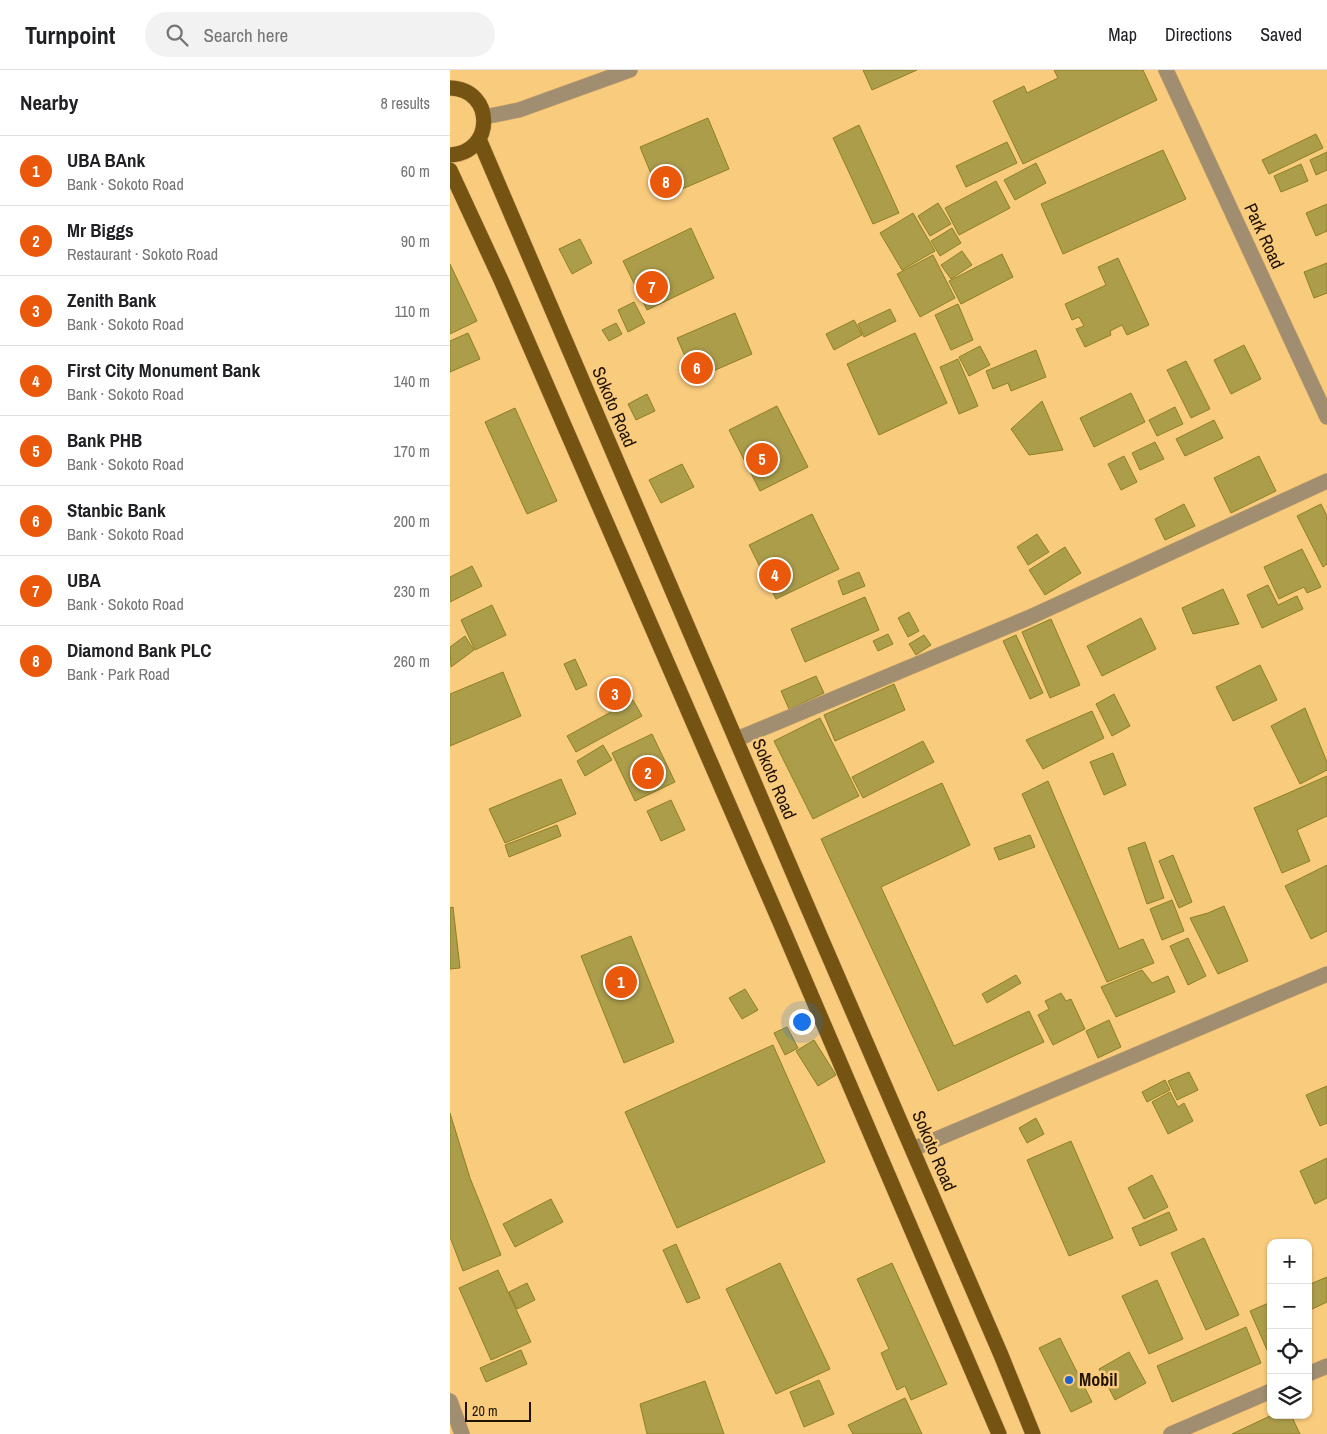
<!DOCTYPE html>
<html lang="en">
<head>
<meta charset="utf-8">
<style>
  body { margin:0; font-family:"Archivo Narrow",sans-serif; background:#f2f2f2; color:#202124 }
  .controls { position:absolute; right:15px; bottom:15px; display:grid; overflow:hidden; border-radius:10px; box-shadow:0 1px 4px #0004 }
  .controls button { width:45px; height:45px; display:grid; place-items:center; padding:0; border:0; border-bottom:1px solid #e0e0e0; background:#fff; color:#202124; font:25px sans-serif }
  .scale { position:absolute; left:15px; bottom:12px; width:66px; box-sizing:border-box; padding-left:5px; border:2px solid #1f1200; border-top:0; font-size:14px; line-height:18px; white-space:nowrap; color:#1f1200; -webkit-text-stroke:4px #f9cb7d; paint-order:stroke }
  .you { position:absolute; left:351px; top:951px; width:18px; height:18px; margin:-12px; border:4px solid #fff; border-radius:50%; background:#1a73e8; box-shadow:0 0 0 8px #1a73e833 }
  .badge { display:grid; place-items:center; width:32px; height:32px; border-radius:50%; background:#ea580c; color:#fff; font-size:16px; font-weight:700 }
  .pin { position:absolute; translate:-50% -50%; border:2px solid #fff; box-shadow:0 1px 5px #0006 }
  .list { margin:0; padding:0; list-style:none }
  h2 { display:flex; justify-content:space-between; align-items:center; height:65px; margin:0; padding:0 20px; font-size:21px }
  h2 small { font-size:16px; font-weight:400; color:#757577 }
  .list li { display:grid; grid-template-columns:32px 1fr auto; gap:15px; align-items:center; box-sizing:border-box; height:70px; padding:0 20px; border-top:1px solid #e0e0e0 }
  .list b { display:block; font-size:19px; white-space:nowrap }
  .list p { margin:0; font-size:16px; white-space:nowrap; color:#757577 }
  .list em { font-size:16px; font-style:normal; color:#757577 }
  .icon { flex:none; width:28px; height:28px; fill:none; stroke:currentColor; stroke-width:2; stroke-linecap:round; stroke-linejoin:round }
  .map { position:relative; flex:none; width:877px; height:1364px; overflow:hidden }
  header { display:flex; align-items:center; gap:30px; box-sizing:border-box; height:70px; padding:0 25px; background:#fff; border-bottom:1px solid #e0e0e0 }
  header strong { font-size:24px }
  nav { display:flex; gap:28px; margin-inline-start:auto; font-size:18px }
  .search { width:350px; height:45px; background:#f2f2f2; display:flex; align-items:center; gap:12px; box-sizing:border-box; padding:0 18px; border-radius:28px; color:#757577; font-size:19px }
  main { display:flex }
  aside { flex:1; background:#fff }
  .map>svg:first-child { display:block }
  .building { fill:#ac9d4b; stroke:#8e7f24 }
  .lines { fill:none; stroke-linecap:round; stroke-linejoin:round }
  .minor-casing { stroke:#d2aa66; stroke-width:16 }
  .major-casing { stroke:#d2aa66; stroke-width:16 }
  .minor { stroke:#a18e71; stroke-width:15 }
  .major { stroke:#755413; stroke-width:15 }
  .poi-dot { fill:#1b62ce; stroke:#f9cb7d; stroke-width:2 }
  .labels { text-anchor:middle; stroke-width:5; stroke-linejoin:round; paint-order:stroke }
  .street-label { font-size:18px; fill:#1f1200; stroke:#f9cb7d }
  .poi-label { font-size:18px; font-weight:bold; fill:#1f1200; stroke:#f9cb7d; text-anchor:start }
</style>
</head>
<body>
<header>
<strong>Turnpoint</strong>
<div class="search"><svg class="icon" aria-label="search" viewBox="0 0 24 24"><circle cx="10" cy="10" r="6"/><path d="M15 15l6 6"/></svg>Search here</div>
<nav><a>Map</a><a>Directions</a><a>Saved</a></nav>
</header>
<main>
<aside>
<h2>Nearby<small>8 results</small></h2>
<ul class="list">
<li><span class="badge">1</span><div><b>UBA BAnk</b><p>Bank · Sokoto Road</p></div><em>60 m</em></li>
<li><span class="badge">2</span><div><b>Mr Biggs</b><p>Restaurant · Sokoto Road</p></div><em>90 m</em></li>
<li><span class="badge">3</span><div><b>Zenith Bank</b><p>Bank · Sokoto Road</p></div><em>110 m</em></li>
<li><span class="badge">4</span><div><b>First City Monument Bank</b><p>Bank · Sokoto Road</p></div><em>140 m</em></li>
<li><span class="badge">5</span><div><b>Bank PHB</b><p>Bank · Sokoto Road</p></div><em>170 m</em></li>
<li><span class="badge">6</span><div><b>Stanbic Bank</b><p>Bank · Sokoto Road</p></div><em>200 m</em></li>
<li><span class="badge">7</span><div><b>UBA</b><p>Bank · Sokoto Road</p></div><em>230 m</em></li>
<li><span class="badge">8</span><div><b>Diamond Bank PLC</b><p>Bank · Park Road</p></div><em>260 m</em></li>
</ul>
</aside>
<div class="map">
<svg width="877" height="1364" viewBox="0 0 877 1364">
  <rect width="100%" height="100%" fill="#f9cb7d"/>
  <!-- building -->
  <g class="building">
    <polygon points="413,0 467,0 422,20"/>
    <polygon points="604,0 693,0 707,30 573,94 543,31 574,16 577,23 608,8"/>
    <polygon points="258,48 279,99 211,128 190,77"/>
    <polygon points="409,55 449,143 423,154 383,68"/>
    <polygon points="866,64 873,78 819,104 812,90"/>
    <polygon points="557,72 567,93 516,117 506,96"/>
    <polygon points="713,80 736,129 613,184 591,134"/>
    <polygon points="877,82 877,100 866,105 860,90"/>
    <polygon points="586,93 596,113 565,130 554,110"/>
    <polygon points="851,94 858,111 831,122 824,106"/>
    <polygon points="546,111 560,138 509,165 495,138"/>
    <polygon points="488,133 501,154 480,166 468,146"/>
    <polygon points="877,134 877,161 866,166 856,143"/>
    <polygon points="463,143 485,181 452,200 430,163"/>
    <polygon points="241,158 264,208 197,240 173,191"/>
    <polygon points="502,158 511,173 490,186 481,171"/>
    <polygon points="130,169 142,193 122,204 109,179"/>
    <polygon points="512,181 522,195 501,209 491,195"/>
    <polygon points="552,184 563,207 511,234 499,211"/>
    <polygon points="483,185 505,228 470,247 447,204"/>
    <polygon points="668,188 699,255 677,265 672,255 660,261 661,265 635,277 626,259 634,256 629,247 622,250 615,234 656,215 648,197"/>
    <polygon points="877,193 877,223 864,228 854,202"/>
    <polygon points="0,194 27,251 0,264"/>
    <polygon points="184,232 195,253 178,262 168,240"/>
    <polygon points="508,234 523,270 501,280 485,245"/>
    <polygon points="440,239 446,251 414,267 408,254"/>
    <polygon points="285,243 302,284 245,309 227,268"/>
    <polygon points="404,250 412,265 384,280 376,264"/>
    <polygon points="166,253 172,264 159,271 152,260"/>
    <polygon points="18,263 30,289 0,302 0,271"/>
    <polygon points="465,263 497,333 429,365 397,294"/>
    <polygon points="794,275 811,309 781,324 764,290"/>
    <polygon points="530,276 540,295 519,306 509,287"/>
    <polygon points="586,280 596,307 561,321 558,313 543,319 536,301"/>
    <polygon points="508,289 528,336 509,344 490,297"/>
    <polygon points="736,291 760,339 741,348 717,300"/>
    <polygon points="681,323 695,352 644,377 630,348"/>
    <polygon points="197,324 205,341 186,350 178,334"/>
    <polygon points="592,331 613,380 579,385 561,359"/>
    <polygon points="327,336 358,397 310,421 279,360"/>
    <polygon points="725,337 733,354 707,366 699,350"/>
    <polygon points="65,338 107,431 77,444 35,352"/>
    <polygon points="764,350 773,368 735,386 726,369"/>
    <polygon points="705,372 714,389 690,400 682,383"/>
    <polygon points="674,386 687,412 671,420 658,394"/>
    <polygon points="809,386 826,421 781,443 764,408"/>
    <polygon points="232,394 244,417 211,433 199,410"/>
    <polygon points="734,434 745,456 715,470 705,449"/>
    <polygon points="871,434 877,446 877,494 873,497 847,446"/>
    <polygon points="362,444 389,499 326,529 299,475"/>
    <polygon points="587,464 599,482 578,495 567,477"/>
    <polygon points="615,477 631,503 595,525 579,500"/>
    <polygon points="852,479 871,517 857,523 854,517 829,529 814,497"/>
    <polygon points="22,496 32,516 0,532 0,507"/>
    <polygon points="409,502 415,516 393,525 388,511"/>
    <polygon points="818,515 828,535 847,526 853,539 812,558 797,525"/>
    <polygon points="773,519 789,554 743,564 732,538"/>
    <polygon points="415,527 429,560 355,592 341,559"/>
    <polygon points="42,535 56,565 25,580 11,550"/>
    <polygon points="459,542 469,561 458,567 448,548"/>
    <polygon points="691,548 706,579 652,606 637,576"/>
    <polygon points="601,549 630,615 600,628 572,562"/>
    <polygon points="438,564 443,574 428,581 423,571"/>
    <polygon points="474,565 481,575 466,585 459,574"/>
    <polygon points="566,565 593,623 580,629 553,571"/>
    <polygon points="15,566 24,580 1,597 0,577"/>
    <polygon points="125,589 137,615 126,620 114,594"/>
    <polygon points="810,595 827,630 783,651 766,617"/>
    <polygon points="53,602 71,646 0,676 0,624"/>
    <polygon points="366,606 374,623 339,639 331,621"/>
    <polygon points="444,614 455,640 385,671 374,645"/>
    <polygon points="664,624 680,656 662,666 646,634"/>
    <polygon points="183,630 192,646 126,682 117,666"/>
    <polygon points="855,638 877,692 877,700 850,714 821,656"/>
    <polygon points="642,641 654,668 593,699 576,670"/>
    <polygon points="370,648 409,726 363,749 324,671"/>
    <polygon points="202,664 225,712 185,731 162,683"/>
    <polygon points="473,671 484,692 413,728 402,707"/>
    <polygon points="153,675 162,690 135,706 127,691"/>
    <polygon points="663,683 676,715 654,725 640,692"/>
    <polygon points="877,706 877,746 847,760 860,791 832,803 804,738"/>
    <polygon points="111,709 126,744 55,773 39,739"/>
    <polygon points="598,711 669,879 693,869 704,893 657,912 572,724"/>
    <polygon points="492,713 520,775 431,817 504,976 579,941 594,972 488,1021 371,769"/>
    <polygon points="221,730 235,760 211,771 197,741"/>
    <polygon points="107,755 111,766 59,787 55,775"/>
    <polygon points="580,765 585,777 549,790 544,778"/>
    <polygon points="695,772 714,828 697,834 678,778"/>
    <polygon points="723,785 742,832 729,838 709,791"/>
    <polygon points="877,795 877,861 861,869 835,816"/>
    <polygon points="722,830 734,861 712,870 700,839"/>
    <polygon points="774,836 798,891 768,904 740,848 758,843"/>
    <polygon points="3,837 10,898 0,899 0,838"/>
    <polygon points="181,866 224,972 174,993 131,886"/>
    <polygon points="738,868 756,906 738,915 720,876"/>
    <polygon points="692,900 702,913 718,906 725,922 666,947 651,917"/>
    <polygon points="566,905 571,913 537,933 532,924"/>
    <polygon points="295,919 308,940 292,949 279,928"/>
    <polygon points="611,923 616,931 621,929 635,959 603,975 588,945 599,939 595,931"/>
    <polygon points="659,950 671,977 648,988 636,961"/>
    <polygon points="337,957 348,978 335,985 324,963"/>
    <polygon points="364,970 386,1005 368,1016 346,981"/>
    <polygon points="323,975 375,1092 227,1158 175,1042"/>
    <polygon points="739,1002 748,1020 727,1030 718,1011"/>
    <polygon points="715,1010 720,1020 697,1032 692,1022"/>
    <polygon points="877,1016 877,1053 870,1056 856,1025"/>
    <polygon points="720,1022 728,1037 734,1033 743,1051 718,1064 702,1032"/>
    <polygon points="0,1043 20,1108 51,1185 13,1201 0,1167"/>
    <polygon points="586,1048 594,1064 577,1073 569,1058"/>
    <polygon points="621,1071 663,1168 619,1186 577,1090"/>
    <polygon points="877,1088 877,1128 865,1134 850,1101"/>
    <polygon points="702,1105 718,1137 694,1149 678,1118"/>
    <polygon points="101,1129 113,1152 65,1177 53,1154"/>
    <polygon points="719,1142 727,1160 690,1176 682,1158"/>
    <polygon points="754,1168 789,1245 756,1260 721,1183"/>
    <polygon points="226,1174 250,1228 237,1233 213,1180"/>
    <polygon points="330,1193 380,1299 326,1324 276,1219"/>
    <polygon points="442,1193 497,1314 461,1330 455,1316 447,1320 431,1283 439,1279 407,1209"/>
    <polygon points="48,1200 81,1272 41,1290 9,1218"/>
    <polygon points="877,1207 877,1232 858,1241 858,1215"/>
    <polygon points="707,1210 733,1269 699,1284 672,1226"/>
    <polygon points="77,1213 85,1230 67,1239 59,1222"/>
    <polygon points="821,1232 821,1289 800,1241"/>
    <polygon points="796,1257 811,1293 722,1332 707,1296"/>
    <polygon points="610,1268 642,1332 621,1342 589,1278"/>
    <polygon points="71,1280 77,1294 36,1312 30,1298"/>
    <polygon points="679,1282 696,1313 665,1330 649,1299"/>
    <polygon points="369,1310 384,1344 354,1357 340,1322"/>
    <polygon points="255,1311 274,1364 197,1364 190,1334"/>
    <polygon points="455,1328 472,1364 403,1364 398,1355"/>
    <polygon points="822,1345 841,1345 850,1364 782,1364"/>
  </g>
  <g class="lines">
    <!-- minor casing -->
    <g class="minor-casing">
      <g id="minor">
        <polyline points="716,0 877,347"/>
        <polyline points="34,47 69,40 180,0"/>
        <polyline points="287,669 578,548 877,411"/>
        <polyline points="463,1079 877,904"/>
        <polyline points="858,1304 877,1296"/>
        <polyline points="0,1331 12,1364"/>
        <polyline points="721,1364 821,1321"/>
      </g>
    </g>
    <!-- major casing -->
    <g class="major-casing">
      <g id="major">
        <path d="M0,18c45,1 45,65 0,67"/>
        <polyline points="29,69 355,831 551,1285 583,1364"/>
        <polyline points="0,100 51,210 329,850 549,1364"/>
      </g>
    </g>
    <!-- minor -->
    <use href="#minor" class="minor"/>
    <!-- major -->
    <use href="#major" class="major"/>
  </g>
  <!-- markers -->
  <circle class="poi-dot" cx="619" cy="1310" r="5"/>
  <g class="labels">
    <!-- street labels -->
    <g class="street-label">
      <text transform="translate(814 166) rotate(65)" y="6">Park Road</text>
      <text transform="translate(164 337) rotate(67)" y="6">Sokoto Road</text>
      <text transform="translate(324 709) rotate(67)" y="6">Sokoto Road</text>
      <text transform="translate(484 1081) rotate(67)" y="6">Sokoto Road</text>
    </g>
    <!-- poi labels -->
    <g class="poi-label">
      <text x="629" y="1316">Mobil</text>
    </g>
  </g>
</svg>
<div class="controls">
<button>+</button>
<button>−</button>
<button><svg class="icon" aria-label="locate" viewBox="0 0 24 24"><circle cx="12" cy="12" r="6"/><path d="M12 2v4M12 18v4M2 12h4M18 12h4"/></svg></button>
<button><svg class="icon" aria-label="layers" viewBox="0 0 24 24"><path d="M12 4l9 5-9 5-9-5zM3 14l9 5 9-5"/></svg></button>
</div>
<div class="scale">20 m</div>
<div class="you"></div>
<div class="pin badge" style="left:171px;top:912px">1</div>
<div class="pin badge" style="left:198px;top:703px">2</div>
<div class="pin badge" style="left:165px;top:624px">3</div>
<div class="pin badge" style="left:325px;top:505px">4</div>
<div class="pin badge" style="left:312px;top:389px">5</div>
<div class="pin badge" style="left:247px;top:298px">6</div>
<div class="pin badge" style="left:202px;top:217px">7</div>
<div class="pin badge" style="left:216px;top:112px">8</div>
</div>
</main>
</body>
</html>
